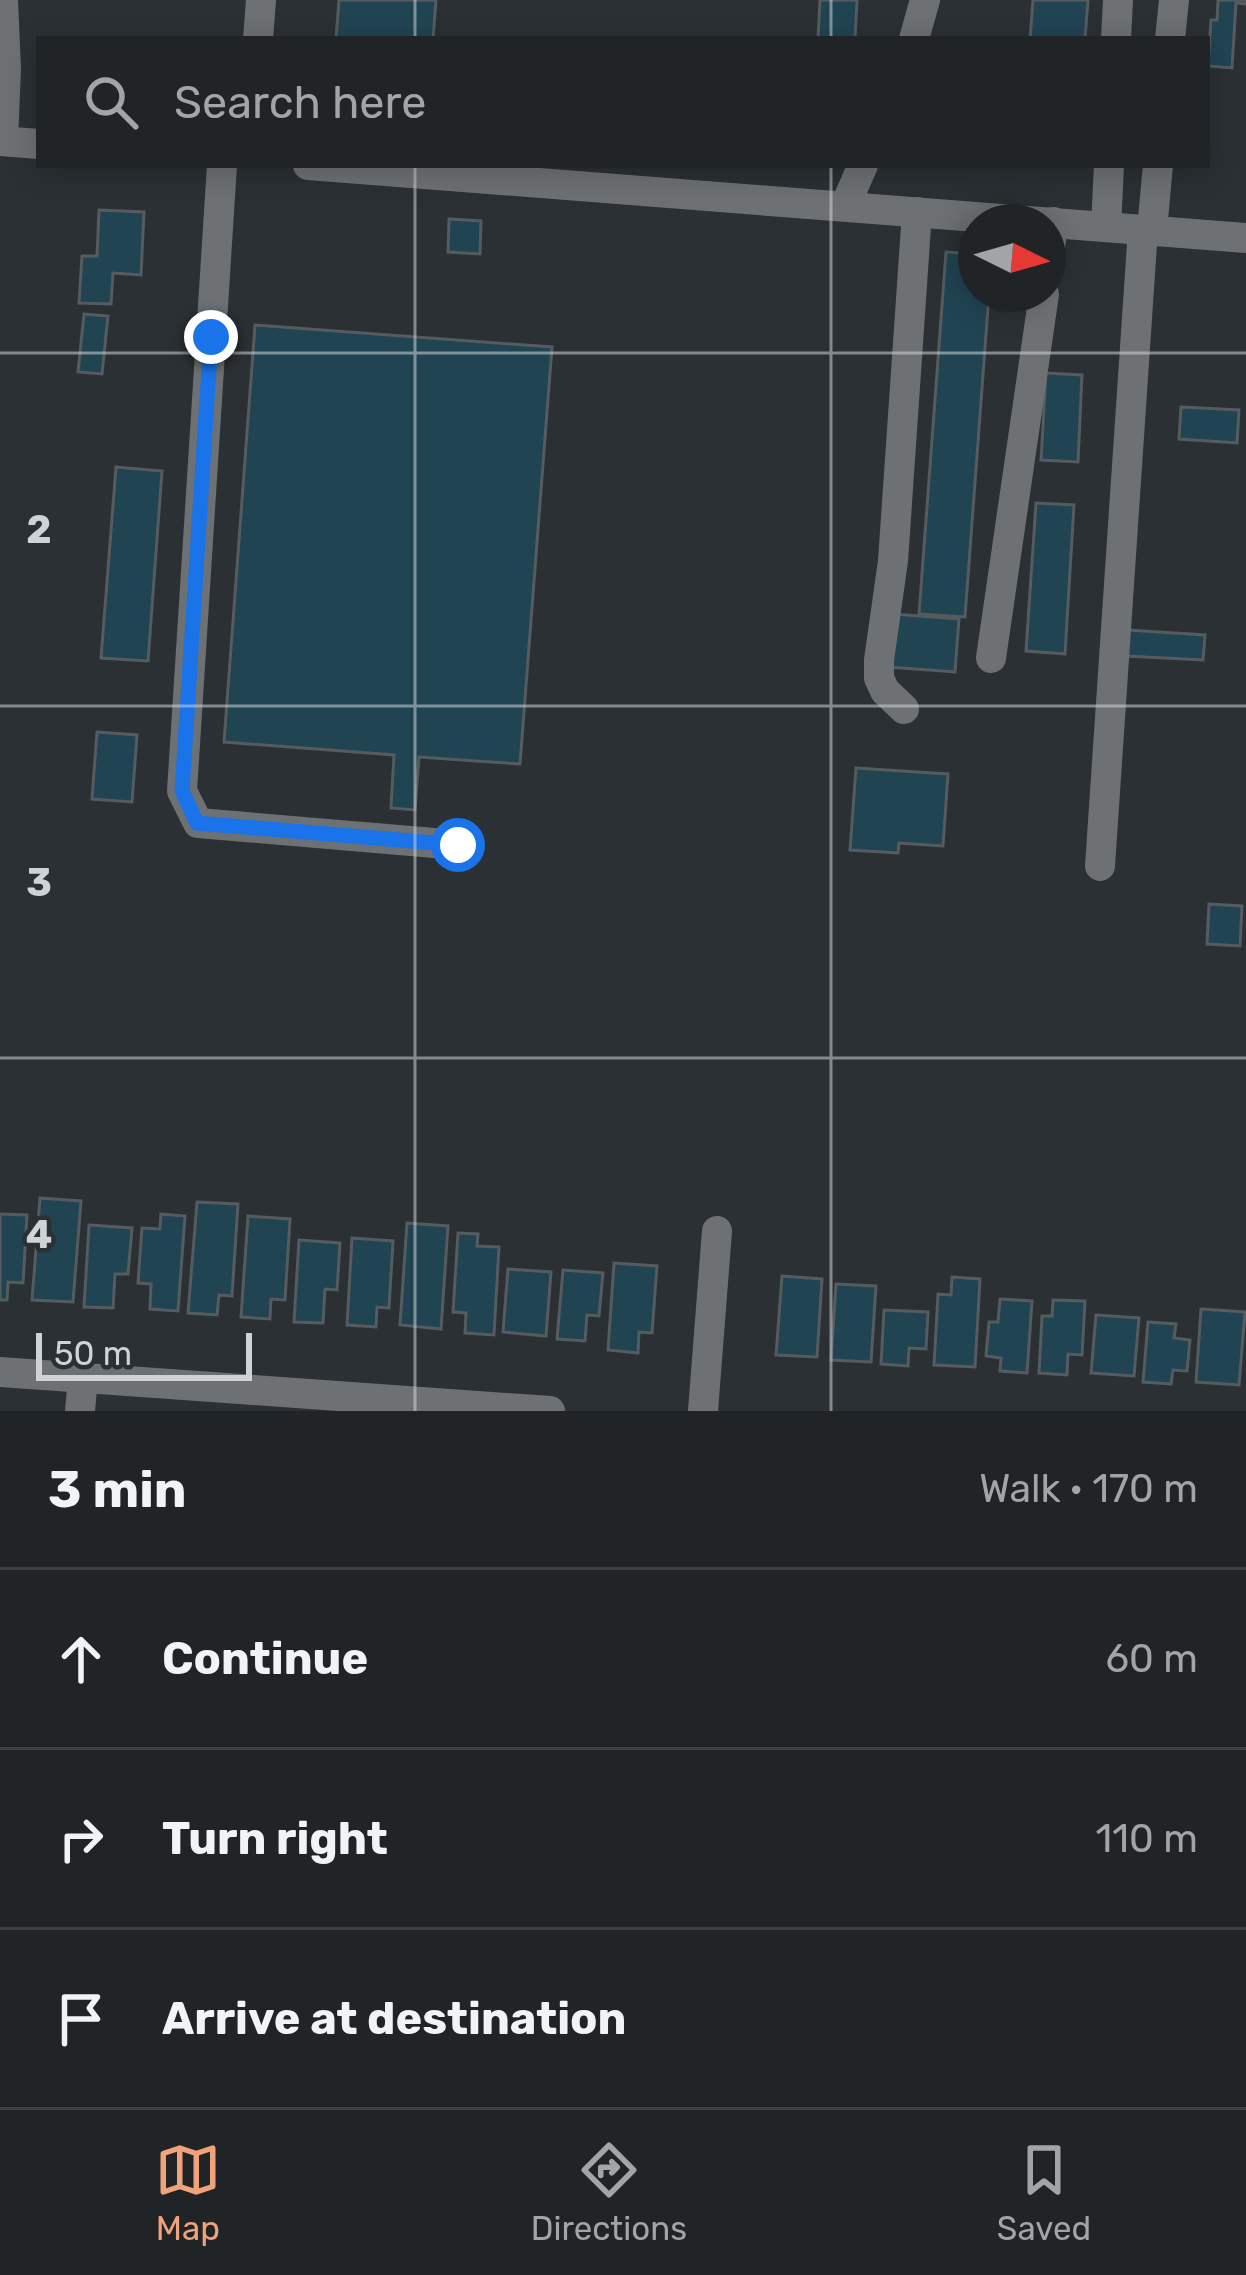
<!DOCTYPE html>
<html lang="en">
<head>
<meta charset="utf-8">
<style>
  body { margin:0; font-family:Rubik,sans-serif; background:#282c2e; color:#f1f3f6 }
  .compass { position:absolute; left:958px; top:204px; width:108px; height:108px; border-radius:50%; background:#202426; box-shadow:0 6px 30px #0003; rotate:95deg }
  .scale { position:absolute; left:36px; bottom:30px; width:216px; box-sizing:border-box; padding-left:12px; border:6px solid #cfd3d5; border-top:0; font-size:33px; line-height:42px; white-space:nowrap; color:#cfd3d5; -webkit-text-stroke:9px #2a3033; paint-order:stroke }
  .stop { position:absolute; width:36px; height:36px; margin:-27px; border:9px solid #1a73e8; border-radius:50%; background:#fff }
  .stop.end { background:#1a73e8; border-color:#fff; box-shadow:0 3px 12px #0008 }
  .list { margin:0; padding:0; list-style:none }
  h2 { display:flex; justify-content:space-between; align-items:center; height:156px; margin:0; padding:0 48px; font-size:51px }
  h2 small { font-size:39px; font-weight:400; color:#a2a4a7 }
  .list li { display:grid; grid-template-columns:78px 1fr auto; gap:36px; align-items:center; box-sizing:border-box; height:180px; padding:0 48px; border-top:3px solid #3d4143 }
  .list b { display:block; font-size:45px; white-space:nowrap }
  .list em { font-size:39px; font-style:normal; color:#a2a4a7 }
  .icon { flex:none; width:66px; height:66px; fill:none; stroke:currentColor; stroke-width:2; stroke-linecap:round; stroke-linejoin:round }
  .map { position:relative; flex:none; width:1246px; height:1411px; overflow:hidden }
  .search { position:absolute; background:#202426; box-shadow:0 6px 30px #0003; left:36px; right:36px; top:36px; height:132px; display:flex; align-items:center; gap:30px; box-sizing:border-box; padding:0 42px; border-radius:0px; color:#a2a4a7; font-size:45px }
  .sheet { height:696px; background:#202426 }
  nav { display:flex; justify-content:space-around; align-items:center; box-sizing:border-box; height:168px; border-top:3px solid #3d4143; background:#202426; font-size:33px; color:#a2a4a7 }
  nav a { display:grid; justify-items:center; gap:6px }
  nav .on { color:#f0a27a }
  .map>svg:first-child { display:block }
  .building { fill:#214453; stroke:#555b5e; stroke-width:3 }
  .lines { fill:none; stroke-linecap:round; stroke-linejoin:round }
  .minor { stroke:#6e7173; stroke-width:30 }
  .route { stroke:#1a73e8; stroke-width:15 }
  .grid { fill:none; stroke:#cfd3d5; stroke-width:3; stroke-opacity:0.55 }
  .grid-label { font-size:39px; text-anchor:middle; font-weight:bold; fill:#cfd3d5; stroke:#2a3033; stroke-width:9; stroke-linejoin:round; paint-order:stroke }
</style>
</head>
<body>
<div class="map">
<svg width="1246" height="1411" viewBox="0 0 1246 1411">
  <rect width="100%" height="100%" fill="#2a3033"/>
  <!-- building -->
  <g class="building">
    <polygon points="339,0 436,0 433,39 336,39"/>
    <polygon points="820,0 857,0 855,39 818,39"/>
    <polygon points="1033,0 1088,0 1085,39 1030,39"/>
    <polygon points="1218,0 1246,0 1246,4 1236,3 1232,68 1208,66 1211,20 1217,20"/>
    <polygon points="99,210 144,212 141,275 113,273 111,304 79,303 82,256 97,256"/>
    <polygon points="449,219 481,221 480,254 448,252"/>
    <polygon points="946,252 976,254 976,294 989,294 965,617 919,614"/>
    <polygon points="84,314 108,316 102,374 78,372"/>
    <polygon points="255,325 552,347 520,764 419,757 415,810 391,808 394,755 224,742"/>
    <polygon points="1046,373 1082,375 1078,462 1041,460"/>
    <polygon points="1181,407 1239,410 1237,443 1179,439"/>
    <polygon points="116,467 162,471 148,661 101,658"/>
    <polygon points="1036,503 1074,505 1065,654 1026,651"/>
    <polygon points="893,614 959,619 955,672 889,667"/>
    <polygon points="1127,630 1205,635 1203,660 1126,656"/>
    <polygon points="97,732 137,735 132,802 92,799"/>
    <polygon points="856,768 948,774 943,846 899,843 898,853 850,850"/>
    <polygon points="1209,904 1242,906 1240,946 1207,944"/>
    <polygon points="40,1198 81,1201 73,1302 32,1300"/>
    <polygon points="197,1202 238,1204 232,1296 219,1295 217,1315 188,1313"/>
    <polygon points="0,1214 27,1215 23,1283 8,1282 7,1300 0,1300"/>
    <polygon points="161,1214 185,1216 178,1311 150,1309 151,1284 138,1283 142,1228 160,1229"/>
    <polygon points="248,1216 290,1219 285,1300 271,1299 270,1319 241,1317"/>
    <polygon points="407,1223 448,1226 441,1329 400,1325"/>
    <polygon points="89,1225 132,1228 128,1274 115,1274 113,1308 84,1307"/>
    <polygon points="458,1233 478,1234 477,1246 499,1247 494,1335 465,1333 466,1313 453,1312"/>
    <polygon points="352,1238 393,1241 389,1308 377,1307 376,1327 347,1325"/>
    <polygon points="299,1240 340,1243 337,1290 325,1289 323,1323 294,1322"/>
    <polygon points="614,1263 657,1266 652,1333 639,1332 638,1353 608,1350"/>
    <polygon points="508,1269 551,1272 546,1336 503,1332"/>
    <polygon points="563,1270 603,1273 599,1316 587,1315 585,1341 557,1339"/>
    <polygon points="782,1276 822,1279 817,1357 776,1355"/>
    <polygon points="952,1277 980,1279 975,1367 934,1365 938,1294 951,1295"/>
    <polygon points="836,1284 876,1286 871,1362 831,1360"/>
    <polygon points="1000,1299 1032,1301 1027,1373 1000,1371 1001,1358 986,1356 989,1322 998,1322"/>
    <polygon points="1053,1300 1085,1301 1082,1355 1068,1354 1067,1375 1039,1373 1042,1316 1052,1316"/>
    <polygon points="1201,1309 1245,1312 1239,1385 1196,1382"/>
    <polygon points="884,1310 928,1312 926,1349 909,1348 908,1366 881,1364"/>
    <polygon points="1096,1315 1139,1318 1134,1376 1091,1373"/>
    <polygon points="1148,1322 1176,1324 1174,1338 1190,1340 1187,1371 1173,1370 1171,1384 1143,1382"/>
  </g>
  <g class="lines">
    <!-- minor -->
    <g class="minor">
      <polyline points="3,0 6,69 3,141"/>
      <polyline points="258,39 261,0"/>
      <polyline points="914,39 925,0"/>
      <polyline points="1116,39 1118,0"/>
      <polyline points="1170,39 1174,0"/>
      <polyline points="0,141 39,144"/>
      <polyline points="222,165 182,791 198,823 458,845"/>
      <polyline points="308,165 1246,238"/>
      <polyline points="845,206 863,165"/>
      <polyline points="1106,227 1109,165"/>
      <polyline points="1152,230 1158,165"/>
      <polyline points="1048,265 1053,222"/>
      <polyline points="991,658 1044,294"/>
      <polyline points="904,709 885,691 879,678 879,660 893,561 917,212"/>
      <polyline points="1100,866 1143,229"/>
      <polyline points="0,1372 550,1411"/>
      <polyline points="80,1411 83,1378"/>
      <polyline points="703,1411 717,1231"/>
    </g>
  </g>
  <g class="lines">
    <!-- route -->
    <polyline class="route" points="211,337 182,791 197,823 458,845"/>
  </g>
  <!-- grid -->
  <path class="grid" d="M415,0v39M831,0v39M415,165v1246M831,165v1246M0,353h1246M0,706h1246M0,1058h1246"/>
  <g class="grid-label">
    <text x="39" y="543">2</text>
    <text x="39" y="896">3</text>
    <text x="39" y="1248">4</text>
  </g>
</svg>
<svg class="compass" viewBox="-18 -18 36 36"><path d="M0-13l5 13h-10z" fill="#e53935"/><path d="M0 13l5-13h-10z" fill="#a2a4a7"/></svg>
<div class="scale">50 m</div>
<div class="stop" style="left:458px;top:845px"></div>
<div class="stop end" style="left:211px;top:337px"></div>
<div class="search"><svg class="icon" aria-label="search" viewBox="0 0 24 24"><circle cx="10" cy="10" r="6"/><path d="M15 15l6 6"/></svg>Search here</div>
</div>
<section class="sheet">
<h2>3 min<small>Walk · 170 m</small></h2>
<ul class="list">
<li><svg class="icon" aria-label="ahead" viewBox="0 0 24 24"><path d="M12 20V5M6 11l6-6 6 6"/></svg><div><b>Continue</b></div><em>60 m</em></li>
<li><svg class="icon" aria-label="right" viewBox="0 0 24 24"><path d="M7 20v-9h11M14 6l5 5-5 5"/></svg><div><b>Turn right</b></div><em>110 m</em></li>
<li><svg class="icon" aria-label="arrive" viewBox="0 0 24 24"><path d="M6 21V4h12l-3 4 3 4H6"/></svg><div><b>Arrive at destination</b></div></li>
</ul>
</section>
<nav>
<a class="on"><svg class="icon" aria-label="map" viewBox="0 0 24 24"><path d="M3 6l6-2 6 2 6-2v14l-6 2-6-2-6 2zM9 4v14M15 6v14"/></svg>Map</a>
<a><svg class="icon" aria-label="directions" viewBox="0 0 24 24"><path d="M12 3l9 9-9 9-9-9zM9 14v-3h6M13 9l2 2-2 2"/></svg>Directions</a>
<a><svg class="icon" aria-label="saved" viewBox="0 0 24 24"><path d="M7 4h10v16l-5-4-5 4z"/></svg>Saved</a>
</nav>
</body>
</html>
